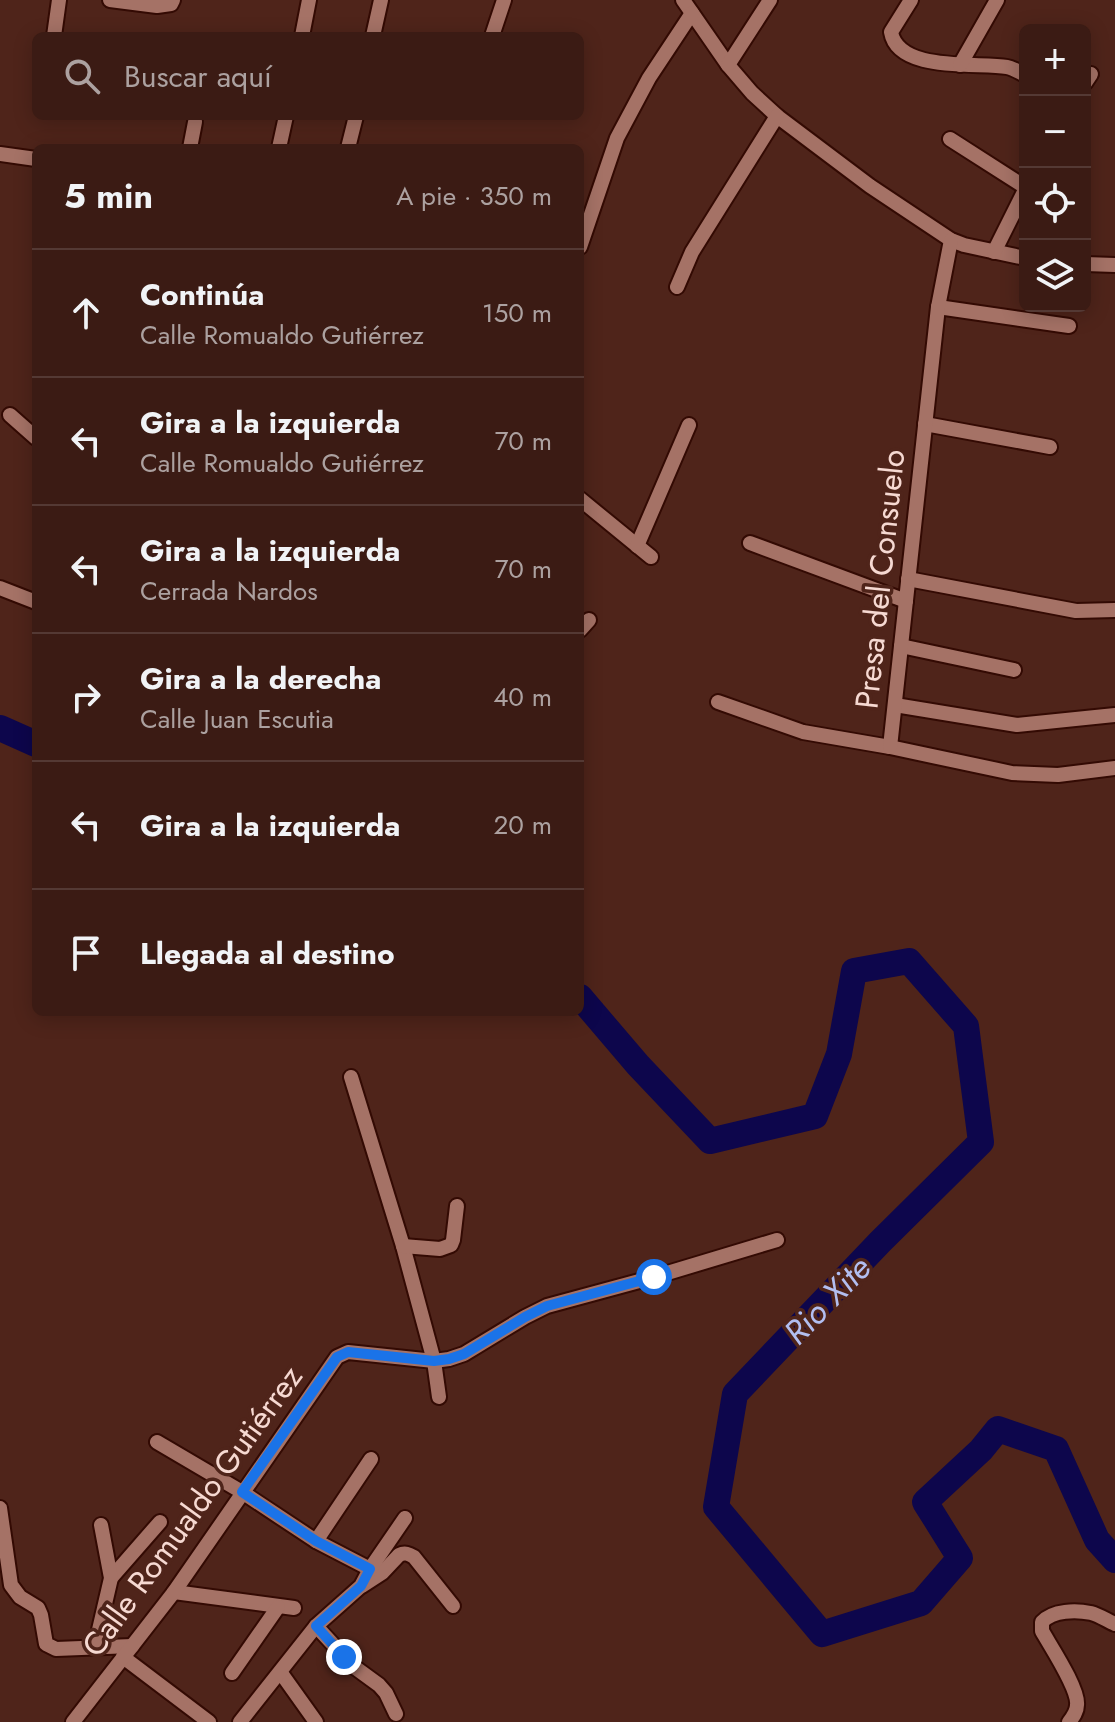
<!DOCTYPE html>
<html lang="es">
<head>
<meta charset="utf-8">
<style>
  body { margin:0; font-family:Jost,sans-serif; background:#42241d; color:#f1f3f6 }
  .controls { position:absolute; right:24px; top:24px; display:grid; overflow:hidden; border-radius:12px; box-shadow:0 4px 20px #0003 }
  .controls button { width:72px; height:72px; display:grid; place-items:center; padding:0; border:0; border-bottom:2px solid #543934; background:#3b1b14; color:#f1f3f6; font:40px sans-serif }
  .stop { position:absolute; width:24px; height:24px; margin:-18px; border:6px solid #1a73e8; border-radius:50%; background:#fff }
  .stop.end { background:#1a73e8; border-color:#fff; box-shadow:0 2px 8px #0008 }
  .list { margin:0; padding:0; list-style:none }
  h2 { display:flex; justify-content:space-between; align-items:center; height:104px; margin:0; padding:0 32px; font-size:34px }
  h2 small { font-size:26px; font-weight:400; color:#aca1a0 }
  .list li { display:grid; grid-template-columns:52px 1fr auto; gap:24px; align-items:center; box-sizing:border-box; height:128px; padding:0 32px; border-top:2px solid #543934 }
  .list b { display:block; font-size:30px; white-space:nowrap }
  .list p { margin:0; font-size:26px; white-space:nowrap; color:#aca1a0 }
  .list em { font-size:26px; font-style:normal; color:#aca1a0 }
  .icon { flex:none; width:44px; height:44px; fill:none; stroke:currentColor; stroke-width:2; stroke-linecap:round; stroke-linejoin:round }
  .map { position:relative; flex:none; width:1115px; height:1722px; overflow:hidden }
  .search { position:absolute; background:#3b1b14; box-shadow:0 4px 20px #0003; left:32px; top:32px; width:552px; height:88px; display:flex; align-items:center; gap:20px; box-sizing:border-box; padding:0 28px; border-radius:12px; color:#aca1a0; font-size:30px }
  .panel { position:absolute; background:#3b1b14; box-shadow:0 4px 20px #0003; left:32px; top:144px; width:552px; height:872px; border-radius:12px }
  .map>svg:first-child { display:block }
  .lines { fill:none; stroke-linecap:round; stroke-linejoin:round }
  .river { stroke:#0d064c; stroke-width:26 }
  .minor-casing { stroke:#330a03; stroke-width:18 }
  .minor { stroke:#a57266; stroke-width:14 }
  .route { stroke:#1a73e8; stroke-width:10 }
  .labels { text-anchor:middle; stroke-width:7; stroke-linejoin:round; paint-order:stroke }
  .street-label { font-size:32px; fill:#f6d9d2; stroke:#4f241a }
  .water-label { font-size:34px; font-style:italic; fill:#b2bef0; stroke:#4f241a }
</style>
</head>
<body>
<div class="map">
<svg width="1115" height="1722" viewBox="0 0 1115 1722">
  <rect width="100%" height="100%" fill="#4f241a"/>
  <g class="lines">
    <!-- river -->
    <g class="river">
      <polyline points="0,728 36,744"/>
      <polyline points="580,997 638,1065 710,1141 815,1116 839,1054 854,971 909,961 966,1026 981,1142 880,1242 735,1394 716,1507 822,1634 921,1603 960,1558 925,1502 981,1450 998,1429 1056,1449 1097,1540 1115,1560"/>
    </g>
    <!-- minor casing -->
    <g class="minor-casing">
      <g id="minor">
        <polyline points="110,0 157,6 171,4 173,0"/>
        <polyline points="683,0 728,65 752,93 777,116 870,186 951,240 964,245 1025,258"/>
        <path d="M911,0l-20,32c7,41 87,30 116,35 6,1 12,5 18,8"/>
        <polyline points="54,36 59,0"/>
        <polyline points="302,36 309,0"/>
        <polyline points="373,36 381,0"/>
        <polyline points="492,36 504,0"/>
        <polyline points="728,65 770,0"/>
        <polyline points="960,65 997,0"/>
        <polyline points="1085,83 1091,74"/>
        <polyline points="950,139 1025,187"/>
        <polyline points="190,148 195,122"/>
        <polyline points="279,148 286,116"/>
        <polyline points="348,148 356,116"/>
        <polyline points="0,154 36,159"/>
        <polyline points="580,247 617,138 649,78 692,13"/>
        <polyline points="994,252 1025,190"/>
        <polyline points="1085,264 1115,265"/>
        <polyline points="677,287 692,252 777,116"/>
        <polyline points="938,307 1069,326"/>
        <polyline points="10,415 36,438"/>
        <polyline points="925,424 1050,447"/>
        <polyline points="580,499 651,557"/>
        <polyline points="750,543 906,601"/>
        <polyline points="637,546 689,425"/>
        <polyline points="908,579 1076,611 1115,610"/>
        <polyline points="0,588 36,602"/>
        <polyline points="580,630 589,620"/>
        <polyline points="901,646 1014,670"/>
        <polyline points="718,702 803,732 890,747 1012,773 1058,775 1115,768"/>
        <polyline points="895,705 1017,725 1115,715"/>
        <polyline points="890,747 938,307 951,240"/>
        <polyline points="351,1077 403,1246 434,1361 439,1397"/>
        <polyline points="403,1246 440,1249 451,1245 453,1240 457,1206"/>
        <polyline points="157,1442 242,1492 316,1541 370,1569"/>
        <polyline points="0,1508 11,1585 20,1597 38,1608 41,1615 46,1644 56,1649 132,1646"/>
        <polyline points="316,1541 371,1459"/>
        <polyline points="111,1578 160,1522"/>
        <path d="M362,1586l20,-13 17,-18c6,-3 10,-1 15,2l39,49"/>
        <polyline points="174,1592 294,1608"/>
        <polyline points="316,1626 353,1666 379,1685 386,1693 396,1714"/>
        <polyline points="95,1647 111,1578 101,1525"/>
        <polyline points="123,1657 209,1722"/>
        <polyline points="232,1673 278,1607"/>
        <polyline points="281,1673 316,1722"/>
        <polyline points="73,1722 174,1592 337,1357 348,1352 434,1361 449,1359 464,1354 525,1317 547,1306 654,1277 777,1240"/>
        <polyline points="240,1722 316,1626 361,1586 370,1569 405,1518"/>
        <path d="M1069,1722c4,-5 8,-10 8,-17 2,-16 -26,-58 -35,-74v-9c11,-12 34,-12 49,-9 8,2 17,8 24,11"/>
      </g>
    </g>
    <!-- minor -->
    <use href="#minor" class="minor"/>
  </g>
  <g class="lines">
    <!-- route -->
    <polyline class="route" points="344,1657 316,1626 361,1586 370,1569 316,1541 242,1492 337,1357 348,1352 434,1361 449,1359 464,1354 525,1317 547,1306 654,1277"/>
  </g>
  <g class="labels">
    <!-- street labels -->
    <g class="street-label">
      <text transform="translate(880 579) rotate(-84)" y="11">Presa del Consuelo</text>
      <text transform="translate(192 1511) rotate(-54)" y="11">Calle Romualdo Gutiérrez</text>
    </g>
    <!-- water labels -->
    <g class="water-label">
      <text transform="translate(827 1300) rotate(-46)" y="12">Rio Xite</text>
    </g>
  </g>
</svg>
<div class="controls">
<button>+</button>
<button>−</button>
<button><svg class="icon" aria-label="locate" viewBox="0 0 24 24"><circle cx="12" cy="12" r="6"/><path d="M12 2v4M12 18v4M2 12h4M18 12h4"/></svg></button>
<button><svg class="icon" aria-label="layers" viewBox="0 0 24 24"><path d="M12 4l9 5-9 5-9-5zM3 14l9 5 9-5"/></svg></button>
</div>
<div class="stop" style="left:654px;top:1277px"></div>
<div class="stop end" style="left:344px;top:1657px"></div>
<div class="search"><svg class="icon" aria-label="search" viewBox="0 0 24 24"><circle cx="10" cy="10" r="6"/><path d="M15 15l6 6"/></svg>Buscar aquí</div>
<section class="panel">
<h2>5 min<small>A pie · 350 m</small></h2>
<ul class="list">
<li><svg class="icon" aria-label="ahead" viewBox="0 0 24 24"><path d="M12 20V5M6 11l6-6 6 6"/></svg><div><b>Continúa</b><p>Calle Romualdo Gutiérrez</p></div><em>150 m</em></li>
<li><svg class="icon" aria-label="left" viewBox="0 0 24 24"><path d="M17 20v-9H6M10 6l-5 5 5 5"/></svg><div><b>Gira a la izquierda</b><p>Calle Romualdo Gutiérrez</p></div><em>70 m</em></li>
<li><svg class="icon" aria-label="left" viewBox="0 0 24 24"><path d="M17 20v-9H6M10 6l-5 5 5 5"/></svg><div><b>Gira a la izquierda</b><p>Cerrada Nardos</p></div><em>70 m</em></li>
<li><svg class="icon" aria-label="right" viewBox="0 0 24 24"><path d="M7 20v-9h11M14 6l5 5-5 5"/></svg><div><b>Gira a la derecha</b><p>Calle Juan Escutia</p></div><em>40 m</em></li>
<li><svg class="icon" aria-label="left" viewBox="0 0 24 24"><path d="M17 20v-9H6M10 6l-5 5 5 5"/></svg><div><b>Gira a la izquierda</b></div><em>20 m</em></li>
<li><svg class="icon" aria-label="arrive" viewBox="0 0 24 24"><path d="M6 21V4h12l-3 4 3 4H6"/></svg><div><b>Llegada al destino</b></div></li>
</ul>
</section>
</div>
</body>
</html>
